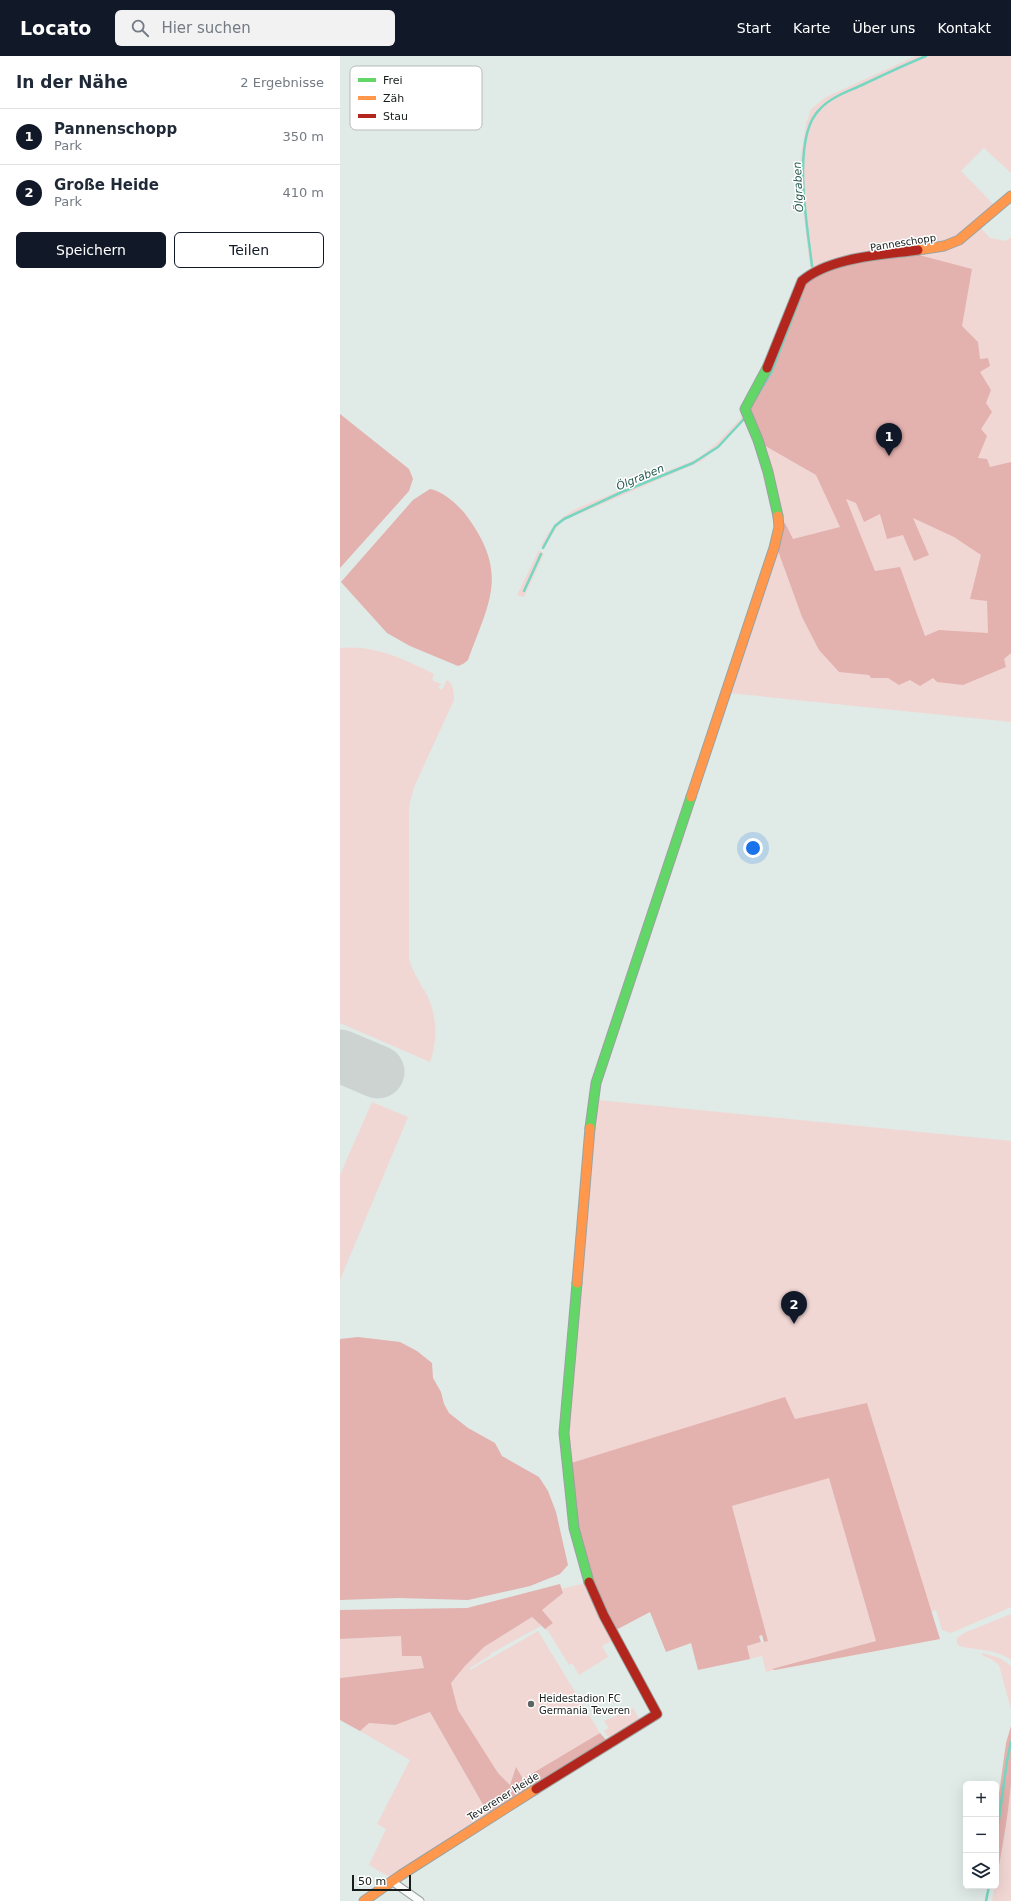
<!DOCTYPE html>
<html lang="de">
<head>
<meta charset="utf-8">
<style>
  body { margin:0; font-family:"DejaVu Sans",sans-serif; background:#f2f2f3; color:#1f2937 }
  .controls { position:absolute; right:12px; bottom:12px; display:grid; overflow:hidden; border-radius:6px; box-shadow:0 4px 16px #0002 }
  .controls button { width:36px; height:36px; display:grid; place-items:center; padding:0; border:0; border-bottom:1px solid #e0e1e3; background:#fff; color:#1f2937; font:20px sans-serif }
  .scale { position:absolute; left:12px; bottom:10px; width:59px; box-sizing:border-box; padding-left:4px; border:2px solid #161d1b; border-top:0; font-size:11px; line-height:14px; white-space:nowrap; color:#161d1b; -webkit-text-stroke:3px #fff; paint-order:stroke }
  .you { position:absolute; left:413px; top:792px; width:14px; height:14px; margin:-10px; border:3px solid #fff; border-radius:50%; background:#1a73e8; box-shadow:0 0 0 6px #1a73e833 }
  .badge { display:grid; place-items:center; width:26px; height:26px; border-radius:50%; background:#111827; color:#fff; font-size:13px; font-weight:700 }
  .pin { position:absolute; translate:-50% -33px; filter:drop-shadow(0 1px 2px #0008) }
  .pin::after { content:''; position:absolute; top:21px; width:14px; height:12px; background:inherit; clip-path:polygon(0 0,100% 0,50% 100%) }
  .list { margin:0; padding:0; list-style:none }
  h2 { display:flex; justify-content:space-between; align-items:center; height:52px; margin:0; padding:0 16px; font-size:17px }
  h2 small { font-size:13px; font-weight:400; color:#747a83 }
  .list li { display:grid; grid-template-columns:26px 1fr auto; gap:12px; align-items:center; box-sizing:border-box; height:56px; padding:0 16px; border-top:1px solid #e0e1e3 }
  .list b { display:block; font-size:15px; white-space:nowrap }
  .list p { margin:0; font-size:13px; white-space:nowrap; color:#747a83 }
  .list em { font-size:13px; font-style:normal; color:#747a83 }
  .actions { display:flex; gap:8px; padding:12px 16px }
  .actions a { flex:1; padding:9px 0; border:1px solid #111827; border-radius:6px; text-align:center; font-size:14px; color:#111827 }
  .actions .main { background:#111827; color:#fff }
  .icon { flex:none; width:22px; height:22px; fill:none; stroke:currentColor; stroke-width:2; stroke-linecap:round; stroke-linejoin:round }
  .map { position:relative; flex:none; width:671px; height:1845px; overflow:hidden }
  header { display:flex; align-items:center; gap:24px; box-sizing:border-box; height:56px; padding:0 20px; background:#111827; color:#fff }
  header strong { font-size:19px }
  nav { display:flex; gap:22px; margin-inline-start:auto; font-size:14px }
  .search { width:280px; height:36px; background:#f2f2f3; display:flex; align-items:center; gap:10px; box-sizing:border-box; padding:0 14px; border-radius:6px; color:#747a83; font-size:15px }
  main { display:flex }
  aside { flex:1; background:#fff }
  .map>svg:first-child { display:block }
  .green { fill:#f1d7d4 }
  .forest { fill:#e3b1ae; fill-rule:evenodd }
  .lines { fill:none; stroke-linecap:round; stroke-linejoin:round }
  .stream { stroke:#75d6c2; stroke-width:2.5 }
  .runway { stroke:#ccd3d1; stroke-width:53 }
  .street-casing { stroke:#9ba2a0; stroke-width:9 }
  .fast-casing { stroke:#9ba2a0; stroke-width:11 }
  .slow-casing { stroke:#9ba2a0; stroke-width:11 }
  .jam-casing { stroke:#9ba2a0; stroke-width:11 }
  .street { stroke:#fafcfb; stroke-width:7 }
  .fast { stroke:#63d668; stroke-width:9 }
  .slow { stroke:#ff974d; stroke-width:9 }
  .jam { stroke:#b3261e; stroke-width:9 }
  .poi-dot { fill:#5d6562; stroke:#fff; stroke-width:1.5 }
  .labels { text-anchor:middle; stroke-width:3; stroke-linejoin:round; paint-order:stroke }
  .street-label { font-size:10px; fill:#161d1b; stroke:#fff }
  .poi-label { font-size:10px; fill:#161d1b; stroke:#fff; text-anchor:start }
  .water-label { font-size:11px; font-style:italic; fill:#245a4e; stroke:#fff }
  .key { fill:#fff; stroke:#b9bbbb; stroke-width:1 }
  .key-label { font-size:11px; fill:#161d1b }
</style>
</head>
<body>
<header>
<strong>Locato</strong>
<div class="search"><svg class="icon" aria-label="search" viewBox="0 0 24 24"><circle cx="10" cy="10" r="6"/><path d="M15 15l6 6"/></svg>Hier suchen</div>
<nav><a>Start</a><a>Karte</a><a>Über uns</a><a>Kontakt</a></nav>
</header>
<main>
<aside>
<h2>In der Nähe<small>2 Ergebnisse</small></h2>
<ul class="list">
<li><span class="badge">1</span><div><b>Pannenschopp</b><p>Park</p></div><em>350 m</em></li>
<li><span class="badge">2</span><div><b>Große Heide</b><p>Park</p></div><em>410 m</em></li>
</ul>
<div class="actions"><a class="main">Speichern</a><a>Teilen</a></div>
</aside>
<div class="map">
<svg width="671" height="1845" viewBox="0 0 671 1845">
  <rect width="100%" height="100%" fill="#e0eae7"/>
  <!-- green -->
  <g class="green">
    <polygon points="576,0 671,0 671,117 644,92 621,115 654,149 626,175 601,188 470,212 460,126 460,106 466,68 471,53 486,41"/>
    <polygon points="640,171 650,182 666,185 671,181 671,666 389,637 439,483 422,388 575,198"/>
    <path d="M403,360l2,4 -43,41 -137,59 -6,4 -15,24 -3,-2c9,-19 20,-30 39,-39l119,-49 19,-16z"/>
    <polygon points="199,494 204,498 184,541 177,539"/>
    <path d="M0,592c36,-3 63,11 94,26l-2,6 11,5h-3l-2,3 4,2 5,-10c7,4 7,13 7,20l-40,87 -4,15 -1,10v147c4,13 11,24 18,36 10,21 11,45 3,67l-90,-39z"/>
    <polygon points="258,1044 671,1085 671,1551 611,1577 602,1574 596,1554 590,1556 532,1362 233,1446 226,1381 253,1065"/>
    <polygon points="32,1046 68,1061 0,1224 0,1119"/>
    <polygon points="489,1421 536,1585 426,1616 422,1600 410,1603 407,1590 428,1585 392,1450"/>
    <polygon points="246,1527 273,1584 262,1590 268,1601 239,1619 232,1607 229,1609 208,1575 205,1573 213,1567 202,1554 222,1537 221,1533"/>
    <path d="M671,1558v46c-16,-12 -34,-9 -52,-14l-2,-3v-5l7,-5z"/>
    <polygon points="192,1561 201,1570 150,1598 151,1599 130,1612 130,1614 198,1575 260,1677 183,1724 176,1712 170,1729 158,1717 118,1654 111,1627 125,1610 144,1591"/>
    <polygon points="61,1580 81,1600 84,1612 0,1622 0,1583"/>
    <polygon points="642,1597 660,1602 671,1610 671,1653 659,1609 651,1603 642,1599"/>
    <polygon points="293,1652 300,1664 269,1682 264,1675 269,1672 264,1665"/>
    <polygon points="90,1656 149,1759 51,1822 29,1809 46,1773 37,1768 70,1704 20,1675 29,1667 55,1669"/>
    <polygon points="671,1728 671,1845 652,1845 659,1805 664,1784"/>
  </g>
  <!-- forest -->
  <g class="forest">
    <path d="M575,198l57,15 -10,57 16,16 2,17 8,-1 2,8 -10,6 11,18 -5,13 6,9 -11,17 6,7 -9,22 9,1 3,8 21,-5v191l-7,6 2,8 -43,18 -26,-3 -4,-4 -13,8 -10,-6 -11,5 -11,-7h-17l-2,-3 -30,-3 -20,-22 -17,-33 -25,-69 3,-22 5,-3 8,16 47,-12 -24,-52 -54,-31 -14,-35 59,-133 30,-10zM506,443l10,4 8,19 16,-8 7,25 16,-4 11,26 15,-6 -16,-37 41,19 27,18 -11,44 17,2 1,32 -49,-3 -14,6 -25,-69 -25,4z"/>
    <polygon points="0,358 69,413 73,423 69,435 0,512"/>
    <path d="M90,433c13,2 28,16 36,26 43,58 24,85 2,145l-5,4 -5,2 -48,-20 -23,-13 -46,-51 72,-82z"/>
    <polygon points="18,1281 60,1286 77,1295 92,1307 93,1322 101,1336 104,1348 109,1357 128,1372 155,1387 162,1400 199,1421 208,1435 216,1456 228,1509 220,1518 190,1530 128,1544 58,1542 0,1544 0,1283"/>
    <polygon points="445,1341 455,1363 527,1347 600,1583 435,1614 432,1613 536,1585 489,1422 392,1450 428,1585 424,1586 422,1579 419,1580 421,1586 407,1590 410,1603 358,1614 351,1587 326,1596 310,1556 274,1575 250,1524 240,1493 228,1408"/>
    <polygon points="220,1528 223,1537 202,1554 213,1567 205,1573 192,1561 144,1591 125,1610 111,1627 118,1654 158,1717 170,1729 176,1711 183,1723 260,1677 267,1685 149,1759 90,1656 55,1669 29,1667 20,1675 0,1664 0,1622 84,1612 81,1600 62,1600 61,1580 0,1583 0,1554 127,1552"/>
    <path d="M671,1670c0,19 0,39 0,58 -3,33 -9,66 -15,98v-67l10,-72z"/>
  </g>
  <g class="lines">
    <!-- stream -->
    <g class="stream">
      <path d="M472,210c-4,-37 -22,-129 8,-157 11,-12 27,-17 42,-24 21,-10 42,-20 64,-29"/>
      <polyline points="414,345 432,315 460,242"/>
      <polyline points="203,492 215,470 224,463 282,436 353,407 378,391 404,363"/>
      <polyline points="184,535 201,498"/>
      <polyline points="656,1784 667,1705 671,1686"/>
      <polyline points="646,1845 649,1830"/>
    </g>
    <!-- runway -->
    <polyline class="runway" points="0,1000 38,1016"/>
    <!-- street casing -->
    <g class="street-casing">
      <polyline id="street" points="53,1826 80,1845"/>
    </g>
    <!-- fast casing -->
    <g class="fast-casing">
      <g id="fast">
        <polyline points="427,312 405,353 418,384 428,416 438,460"/>
        <polyline points="250,1072 256,1027 351,741"/>
        <polyline points="237,1227 224,1377 234,1472 249,1526"/>
      </g>
    </g>
    <!-- slow casing -->
    <g class="slow-casing">
      <g id="slow">
        <polyline points="578,194 604,190 619,184 671,140"/>
        <polyline points="351,741 434,492 439,471 438,460"/>
        <polyline points="237,1227 250,1072"/>
        <polyline points="24,1845 61,1819 196,1733"/>
      </g>
    </g>
    <!-- jam casing -->
    <g class="jam-casing">
      <g id="jam">
        <path d="M427,312l35,-87c28,-24 80,-26 116,-31"/>
        <polyline points="196,1733 317,1658 264,1560 249,1526"/>
      </g>
    </g>
    <!-- street -->
    <use href="#street" class="street"/>
    <!-- fast -->
    <use href="#fast" class="fast"/>
    <!-- slow -->
    <use href="#slow" class="slow"/>
    <!-- jam -->
    <use href="#jam" class="jam"/>
  </g>
  <!-- markers -->
  <circle class="poi-dot" cx="191" cy="1648" r="4"/>
  <g class="labels">
    <!-- street labels -->
    <g class="street-label">
      <text transform="translate(563 186) rotate(-9)" y="4">Panneschopp</text>
      <text transform="translate(163 1740) rotate(-32)" y="4">Teverener Heide</text>
    </g>
    <!-- poi labels -->
    <g class="poi-label">
      <text x="199" y="1646">Heidestadion FC<tspan x="199" dy="12">Germania Teveren</tspan></text>
    </g>
    <!-- water labels -->
    <g class="water-label">
      <text transform="translate(458 131) rotate(-93)" y="4">Ölgraben</text>
      <text transform="translate(300 421) rotate(-23)" y="4">Ölgraben</text>
    </g>
  </g>
  <!-- legend -->
  <rect x="10" y="10" width="132" height="64" rx="6" class="key"/>
  <rect x="18" y="22" width="18" height="4" fill="#63d668"/>
  <rect x="18" y="40" width="18" height="4" fill="#ff974d"/>
  <rect x="18" y="58" width="18" height="4" fill="#b3261e"/>
  <g class="key-label">
    <text x="43" y="28">Frei</text>
    <text x="43" y="46">Zäh</text>
    <text x="43" y="64">Stau</text>
  </g>
</svg>
<div class="controls">
<button>+</button>
<button>−</button>
<button><svg class="icon" aria-label="layers" viewBox="0 0 24 24"><path d="M12 4l9 5-9 5-9-5zM3 14l9 5 9-5"/></svg></button>
</div>
<div class="scale">50 m</div>
<div class="you"></div>
<div class="pin badge" style="left:549px;top:400px">1</div>
<div class="pin badge" style="left:454px;top:1268px">2</div>
</div>
</main>
</body>
</html>
